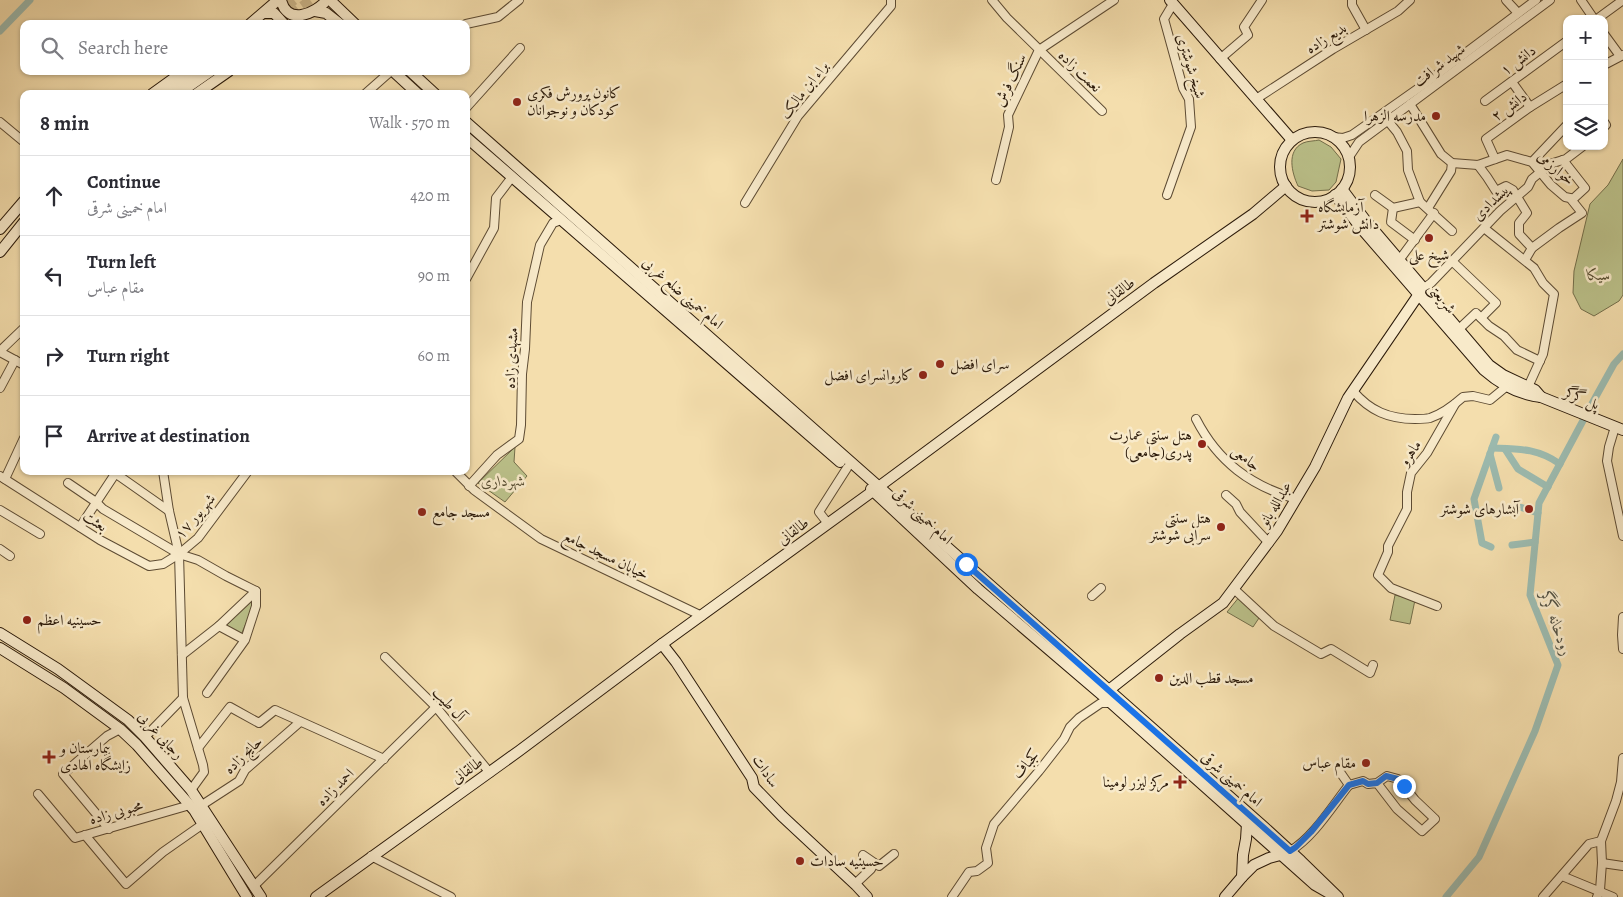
<!DOCTYPE html>
<html lang="en">
<head>
<meta charset="utf-8">
<style>
  body { margin:0; font-family:Alegreya,Amiri,serif; background:#f2f2f3; color:#2b2b33 }
  .controls { position:absolute; right:15px; top:15px; display:grid; overflow:hidden; border-radius:10px; box-shadow:0 1px 4px #0004 }
  .controls button { width:45px; height:45px; display:grid; place-items:center; padding:0; border:0; border-bottom:1px solid #e1e1e2; background:#fff; color:#2b2b33; font:25px sans-serif }
  .stop { position:absolute; width:15px; height:15px; margin:-11px; border:4px solid #1a73e8; border-radius:50%; background:#fff }
  .stop.end { background:#1a73e8; border-color:#fff; box-shadow:0 1px 5px #0008 }
  .list { margin:0; padding:0; list-style:none }
  h2 { display:flex; justify-content:space-between; align-items:center; height:65px; margin:0; padding:0 20px; font-size:21px }
  h2 small { font-size:16px; font-weight:400; color:#7c7c81 }
  .list li { display:grid; grid-template-columns:32px 1fr auto; gap:15px; align-items:center; box-sizing:border-box; height:80px; padding:0 20px; border-top:1px solid #e1e1e2 }
  .list b { display:block; font-size:19px; white-space:nowrap }
  .list p { margin:0; font-size:16px; white-space:nowrap; color:#7c7c81 }
  .list em { font-size:16px; font-style:normal; color:#7c7c81 }
  .icon { flex:none; width:28px; height:28px; fill:none; stroke:currentColor; stroke-width:2; stroke-linecap:round; stroke-linejoin:round }
  .map { position:relative; flex:none; width:1623px; height:897px; overflow:hidden }
  .search { position:absolute; background:#fff; box-shadow:0 1px 4px #0004; left:20px; top:20px; width:450px; height:55px; display:flex; align-items:center; gap:12px; box-sizing:border-box; padding:0 18px; border-radius:10px; color:#7c7c81; font-size:19px }
  .panel { position:absolute; background:#fff; box-shadow:0 1px 4px #0004; left:20px; top:90px; width:450px; height:385px; border-radius:10px }
  .map>svg:first-child { display:block }
  .green { fill:#bbc18a; stroke:#736e4a }
  .lines { fill:none; stroke-linecap:round; stroke-linejoin:round }
  .canal { stroke:#9cbbb0; stroke-width:7 }
  .secondary-tunnel { stroke:#ccb78c; stroke-width:10; stroke-dasharray:10 5; stroke-linecap:butt }
  .street-casing { stroke:#5d4b33; stroke-width:10 }
  .secondary-casing { stroke:#2b1a0a; stroke-width:12 }
  .street { stroke:#f8eaca; stroke-width:8 }
  .secondary { stroke:#f8eaca; stroke-width:10 }
  .route { stroke:#1a73e8; stroke-width:6 }
  .poi-dot { fill:#8f2418; stroke:#f8eaca; stroke-width:2 }
  .labels { text-anchor:middle; stroke-width:5; stroke-linejoin:round; paint-order:stroke }
  .street-label { font-size:15px; fill:#2b1a0a; stroke:#f8eaca }
  .poi-label { font-size:15px; fill:#2b1a0a; stroke:#f8eaca; text-anchor:start }
  .park-label { font-size:15px; font-style:italic; fill:#564c30; stroke:#f8eaca }
  .water-label { font-size:16px; font-style:italic; fill:#535244; stroke:#f8eaca }
</style>
</head>
<body>
<div class="map">
<svg width="1623" height="897" viewBox="0 0 1623 897">
  <rect width="100%" height="100%" fill="#f4dead"/>
  <filter id="stains"><feTurbulence type="fractalNoise" baseFrequency=".004" numOctaves="4"/><feColorMatrix values="0 0 0 0 .2 0 0 0 0 .09 0 0 0 0 .02 0 0 0 .5 -.17"/></filter>
  <radialGradient id="worn" r=".72"><stop offset=".6" stop-color="#630" stop-opacity="0"/><stop offset="1" stop-color="#630" stop-opacity=".3"/></radialGradient>
  <!-- green -->
  <g class="green">
    <path d="M1319,140l12,7 10,12 -5,23 -7,8 -17,1 -14,-5c-6,-13 -12,-35 5,-43 4,-2 12,-2 16,-3z"/>
    <polygon points="1623,159 1623,295 1619,301 1594,316 1581,309 1573,293 1574,271 1590,204 1608,185"/>
    <polygon points="515,447 514,462 527,476 505,502 478,483"/>
    <polygon points="1395,595 1415,600 1410,624 1390,620"/>
    <polygon points="1240,596 1261,615 1253,627 1227,612"/>
    <polygon points="250,601 253,603 252,609 241,635 226,626"/>
  </g>
  <g class="lines">
    <!-- canal -->
    <g class="canal">
      <polyline points="0,31 30,0"/>
      <path d="M1492,448c27,1 45,0 68,16"/>
      <polyline points="1505,449 1518,469 1548,487"/>
      <polyline points="1490,454 1499,488"/>
      <polyline points="1520,507 1538,513"/>
      <polyline points="1512,545 1535,542"/>
      <polyline points="1491,547 1482,543 1474,499 1496,437"/>
      <polyline points="1446,897 1479,857 1535,731 1558,665 1530,595 1539,503 1594,400 1614,364 1623,354"/>
    </g>
    <!-- secondary-tunnel -->
    <g class="secondary-tunnel">
      <polyline points="263,24 294,0"/>
      <polyline points="278,24 311,0"/>
    </g>
    <!-- street casing -->
    <g class="street-casing">
      <g id="street">
        <polyline points="992,0 1007,18 1102,111"/>
        <polyline points="1352,0 1352,5 1366,30"/>
        <polyline points="1506,0 1518,13"/>
        <polyline points="1581,0 1594,19"/>
        <polyline points="1597,19 1623,0"/>
        <polyline points="466,24 498,17 519,0"/>
        <polyline points="1604,34 1620,56"/>
        <polyline points="1220,59 1248,35 1244,27 1262,0"/>
        <polyline points="1604,65 1623,55"/>
        <polyline points="1512,82 1530,107"/>
        <polyline points="365,94 391,71"/>
        <polyline points="1256,99 1333,49 1398,11 1410,0"/>
        <polyline points="1485,101 1567,41"/>
        <polyline points="1410,104 1441,154 1452,163 1478,165 1507,155 1532,162 1551,185 1565,197 1570,198 1582,213 1559,228 1532,248"/>
        <polyline points="466,108 520,48"/>
        <polyline points="1388,121 1397,132 1407,151 1408,170 1420,202 1452,231"/>
        <polyline points="0,122 24,142"/>
        <polyline points="1604,122 1606,125 1604,127"/>
        <polyline points="1333,137 1343,138 1352,135 1423,85 1536,0"/>
        <polyline points="1349,157 1359,142 1550,0"/>
        <polyline points="1495,159 1486,139 1530,107 1567,84"/>
        <polyline points="1563,160 1585,188 1573,199 1570,198"/>
        <polyline points="1532,162 1567,125"/>
        <polyline points="1478,165 1487,177 1496,191 1506,186 1513,190 1527,213 1519,223 1519,234 1532,248 1525,260"/>
        <polyline points="996,180 1009,127 1008,115 1039,50 1114,0"/>
        <polyline points="1167,195 1191,127 1189,99 1183,88 1164,19 1173,4"/>
        <polyline points="1375,195 1393,208 1420,202"/>
        <polyline points="745,203 798,116 891,6 891,0"/>
        <polyline points="1393,208 1391,222 1415,240"/>
        <polyline points="1428,208 1451,171 1452,163"/>
        <polyline points="1484,228 1534,268 1543,283 1554,294 1543,354 1528,387"/>
        <polyline points="1400,259 1434,213"/>
        <polyline points="1452,261 1496,303 1481,318"/>
        <polyline points="466,279 494,228 496,198 512,177"/>
        <polyline points="1424,288 1431,283 1500,211 1528,187 1532,179 1550,164 1566,159 1583,146"/>
        <polyline points="1459,329 1476,313 1489,326 1504,336 1517,350 1540,361"/>
        <polyline points="0,351 24,328"/>
        <polyline points="0,352 24,365"/>
        <polyline points="0,388 15,360"/>
        <path d="M1353,391c17,20 36,28 62,28 4,0 11,0 15,-1 12,-4 24,-13 33,-21l10,-1 17,4 17,-14"/>
        <path d="M1196,419c22,43 55,67 100,80"/>
        <polyline points="1615,427 1609,447 1607,461 1623,536"/>
        <polyline points="112,471 169,511"/>
        <polyline points="163,471 169,511 179,554 183,698 203,765 204,772 191,790"/>
        <polyline points="455,471 474,490 541,539 702,616"/>
        <polyline points="0,476 100,540 149,566 163,564 179,554 198,538 248,471"/>
        <polyline points="5,479 24,438"/>
        <polyline points="68,483 96,502 103,509 179,554 198,560 226,576 256,591"/>
        <polyline points="469,486 497,455 519,439 521,425 522,374 525,349 527,302 540,245 553,223 561,220"/>
        <polyline points="1226,495 1236,504 1240,512 1269,543"/>
        <polyline points="0,510 40,534"/>
        <polyline points="826,521 819,512 847,468"/>
        <polyline points="80,527 115,474"/>
        <polyline points="0,549 10,556"/>
        <polyline points="1234,589 1274,626 1321,654 1331,649 1370,673 1373,665"/>
        <polyline points="1092,596 1101,588"/>
        <polyline points="1437,606 1391,588 1378,575 1388,552 1388,546 1407,509 1407,492 1411,473 1427,453 1455,404"/>
        <polyline points="1623,617 1622,635 1623,649"/>
        <polyline points="182,655 219,626"/>
        <polyline points="385,657 436,707 490,773"/>
        <polyline points="207,693 245,640 219,626 256,591 256,606 245,640"/>
        <polyline points="145,737 183,698"/>
        <polyline points="198,748 230,707 259,723 275,710 384,759"/>
        <polyline points="1340,772 1349,785"/>
        <polyline points="1349,785 1363,781 1368,784 1377,783 1397,809 1422,831 1435,819 1415,800 1398,779 1387,776 1377,783"/>
        <polyline points="38,794 75,838 190,805"/>
        <polyline points="202,805 239,781 245,770 300,722"/>
        <polyline points="109,829 63,774 107,736 120,729"/>
        <polyline points="85,835 126,884 163,852 203,824"/>
        <path d="M1290,851c23,-13 43,-46 59,-66"/>
        <polyline points="863,855 879,866 894,854"/>
        <polyline points="371,856 451,897"/>
        <polyline points="1602,863 1623,866"/>
        <polyline points="1562,876 1613,897"/>
        <polyline points="855,884 871,869 874,863"/>
        <polyline points="254,886 436,707"/>
        <polyline points="952,897 969,872 977,871 988,863 986,848 994,824 1039,771 1064,739 1070,727 1079,718 1101,703 1111,703"/>
        <polyline points="1543,897 1589,844 1601,841"/>
        <polyline points="1597,897 1600,890 1602,863 1601,841 1616,801 1621,782 1623,758"/>
      </g>
    </g>
    <!-- secondary casing -->
    <g class="secondary-casing">
      <g id="secondary">
        <path d="M281,0c6,26 34,14 46,0"/>
        <polyline points="332,0 333,3 355,24"/>
        <polyline points="1170,0 1292,140"/>
        <polyline points="315,11 326,13 340,24"/>
        <polyline points="264,13 274,13 284,24"/>
        <polyline points="250,24 278,0"/>
        <polyline points="393,71 418,94"/>
        <polyline points="410,71 435,94"/>
        <polyline points="152,94 184,71"/>
        <polyline points="166,94 198,71"/>
        <polyline points="178,94 211,71"/>
        <polyline points="196,94 229,71"/>
        <polyline points="466,122 1264,827 1301,861 1338,897"/>
        <circle cx="1315" cy="167" r="35"/>
        <polyline points="466,137 840,462"/>
        <polyline points="1342,189 1366,221 1489,365 1503,375 1535,390 1541,397"/>
        <path d="M1335,195l26,33 123,142c16,14 36,25 57,27l82,33"/>
        <polyline points="0,229 24,201"/>
        <polyline points="0,252 24,222"/>
        <polyline points="871,489 978,589 1102,695 1315,885 1329,893"/>
        <polyline points="0,633 58,669 128,720 145,737 191,790 261,897"/>
        <polyline points="662,644 676,662 752,778 754,787 782,816 856,885 867,897"/>
        <polyline points="0,648 64,688 120,729 137,745 194,810 247,897"/>
        <polyline points="1109,690 1180,634 1223,603 1277,531 1315,467 1348,398 1419,294"/>
        <polyline points="1247,824 1246,839 1243,855 1242,877 1254,865 1269,858 1284,854"/>
        <polyline points="316,897 519,751 662,644 873,491 1154,283 1253,214 1286,186"/>
        <polyline points="1225,897 1242,877"/>
      </g>
    </g>
    <!-- street -->
    <use href="#street" class="street"/>
    <!-- secondary -->
    <use href="#secondary" class="secondary"/>
  </g>
  <g class="lines">
    <!-- route -->
    <polyline class="route" points="966,564 1290,851 1296,847 1311,832 1349,785 1363,781 1368,784 1377,783 1386,776 1398,779 1404,786"/>
  </g>
  <!-- markers -->
  <g class="poi-dot">
    <circle cx="517" cy="102" r="5"/>
    <circle cx="1436" cy="116" r="5"/>
    <path d="M1304.5 208.5h5v5h5v5h-5v5h-5v-5h-5v-5h5z"/>
    <circle cx="1429" cy="238" r="5"/>
    <circle cx="940" cy="364" r="5"/>
    <circle cx="923" cy="375" r="5"/>
    <circle cx="1202" cy="444" r="5"/>
    <circle cx="1529" cy="509" r="5"/>
    <circle cx="422" cy="512" r="5"/>
    <circle cx="1221" cy="527" r="5"/>
    <circle cx="27" cy="620" r="5"/>
    <circle cx="1159" cy="678" r="5"/>
    <path d="M46.5 749.5h5v5h5v5h-5v5h-5v-5h-5v-5h5z"/>
    <circle cx="1366" cy="763" r="5"/>
    <path d="M1177.5 774.5h5v5h5v5h-5v5h-5v-5h-5v-5h5z"/>
    <circle cx="800" cy="861" r="5"/>
  </g>
  <g class="labels">
    <!-- street labels -->
    <g class="street-label">
      <text transform="translate(1326 38) rotate(-32)" y="5">بدیع زاده</text>
      <text transform="translate(1518 60) rotate(-36)" y="5">دانش ۱</text>
      <text transform="translate(1439 65) rotate(-37)" y="5">شهید شرافت</text>
      <text transform="translate(1191 66) rotate(73)" y="5">شیخ شوشتری</text>
      <text transform="translate(1080 71) rotate(44)" y="5">نعمت زاده</text>
      <text transform="translate(1010 80) rotate(-65)" y="5">سنگ فرش</text>
      <text transform="translate(804 90) rotate(-52)" y="5">براء ابن مالک</text>
      <text transform="translate(1509 106) rotate(-35)" y="5">دانش ۲</text>
      <text transform="translate(1556 168) rotate(41)" y="5">خوارزمی</text>
      <text transform="translate(1491 202) rotate(-45)" y="5">پیشدادی</text>
      <text transform="translate(1119 291) rotate(-36)" y="5">طالقانی</text>
      <text transform="translate(683 293) rotate(41)" y="5">امام خمینی ضلع غربی</text>
      <text transform="translate(1442 298) rotate(50)" y="5">شریعتی</text>
      <text transform="translate(511 358) rotate(-87)" y="5">مشهدی زاده</text>
      <text transform="translate(1582 398) rotate(22)" y="5">پل گرگر</text>
      <text transform="translate(1410 453) rotate(-56)" y="5">ماهرو</text>
      <text transform="translate(1246 458) rotate(38)" y="5">جامعی</text>
      <text transform="translate(1275 504) rotate(-59)" y="5">عبدالله بانو</text>
      <text transform="translate(195 516) rotate(-50)" y="5">۱۷ شهریور</text>
      <text transform="translate(923 516) rotate(43)" y="5">امام خمینی شرقی</text>
      <text transform="translate(95 521) rotate(32)" y="5">بعثت</text>
      <text transform="translate(793 531) rotate(-36)" y="5">طالقانی</text>
      <text transform="translate(606 555) rotate(26)" y="5">خیابان مسجد جامع</text>
      <text transform="translate(449 704) rotate(48)" y="5">آل طیب</text>
      <text transform="translate(161 735) rotate(47)" y="5">رجایی غربی</text>
      <text transform="translate(243 755) rotate(-44)" y="5">حایج زاده</text>
      <text transform="translate(1026 764) rotate(-49)" y="5">کجباف</text>
      <text transform="translate(467 770) rotate(-35)" y="5">طالقانی</text>
      <text transform="translate(766 771) rotate(56)" y="5">سادات</text>
      <text transform="translate(1232 779) rotate(41)" y="5">امام خمینی شرقی</text>
      <text transform="translate(335 787) rotate(-45)" y="5">احمد زاده</text>
      <text transform="translate(116 812) rotate(-16)" y="5">محبوبی زاده</text>
    </g>
    <!-- poi labels -->
    <g class="poi-label">
      <text x="527" y="98">کانون پرورش فکری<tspan x="527" dy="17">کودکان و نوجوانان</tspan></text>
      <text x="1426" y="121" text-anchor="end">مدرسه الزهرا</text>
      <text x="1318" y="212">آزمایشگاه<tspan x="1318" dy="17">دانش شوشتر</tspan></text>
      <text x="1429" y="260" text-anchor="middle">شیخ علی</text>
      <text x="950" y="369">سرای افضل</text>
      <text x="913" y="380" text-anchor="end">کاروانسرای افضل</text>
      <text x="1192" y="440" text-anchor="end">هتل سنتی عمارت<tspan x="1192" dy="17">پدری(جامعی)</tspan></text>
      <text x="1519" y="514" text-anchor="end">آبشارهای شوشتر</text>
      <text x="432" y="517">مسجد جامع</text>
      <text x="1211" y="523" text-anchor="end">هتل سنتی<tspan x="1211" dy="17">سرابی شوشتر</tspan></text>
      <text x="37" y="625">حسینیه اعظم</text>
      <text x="1169" y="683">مسجد قطب الدین</text>
      <text x="60" y="753">بیمارستان و<tspan x="60" dy="17">زایشگاه الهادی</tspan></text>
      <text x="1356" y="768" text-anchor="end">مقام عباس</text>
      <text x="1169" y="787" text-anchor="end">مرکز لیزر لومینا</text>
      <text x="810" y="866">حسینیه سادات</text>
    </g>
    <!-- park labels -->
    <g class="park-label">
      <text x="1599" y="280">سیکا</text>
      <text x="503" y="486">شهرداری</text>
    </g>
    <!-- water labels -->
    <g class="water-label">
      <text transform="translate(1557 623) rotate(71)" y="6">رودخانه گرگر</text>
    </g>
  </g>
  <rect width="100%" height="100%" filter="url(#stains)"/>
  <rect width="100%" height="100%" fill="url(#worn)"/>
</svg>
<div class="controls">
<button>+</button>
<button>−</button>
<button><svg class="icon" aria-label="layers" viewBox="0 0 24 24"><path d="M12 4l9 5-9 5-9-5zM3 14l9 5 9-5"/></svg></button>
</div>
<div class="stop" style="left:966px;top:564px"></div>
<div class="stop end" style="left:1404px;top:786px"></div>
<div class="search"><svg class="icon" aria-label="search" viewBox="0 0 24 24"><circle cx="10" cy="10" r="6"/><path d="M15 15l6 6"/></svg>Search here</div>
<section class="panel">
<h2>8 min<small>Walk · 570 m</small></h2>
<ul class="list">
<li><svg class="icon" aria-label="ahead" viewBox="0 0 24 24"><path d="M12 20V5M6 11l6-6 6 6"/></svg><div><b>Continue</b><p>امام خمینی شرقی</p></div><em>420 m</em></li>
<li><svg class="icon" aria-label="left" viewBox="0 0 24 24"><path d="M17 20v-9H6M10 6l-5 5 5 5"/></svg><div><b>Turn left</b><p>مقام عباس</p></div><em>90 m</em></li>
<li><svg class="icon" aria-label="right" viewBox="0 0 24 24"><path d="M7 20v-9h11M14 6l5 5-5 5"/></svg><div><b>Turn right</b></div><em>60 m</em></li>
<li><svg class="icon" aria-label="arrive" viewBox="0 0 24 24"><path d="M6 21V4h12l-3 4 3 4H6"/></svg><div><b>Arrive at destination</b></div></li>
</ul>
</section>
</div>
</body>
</html>
